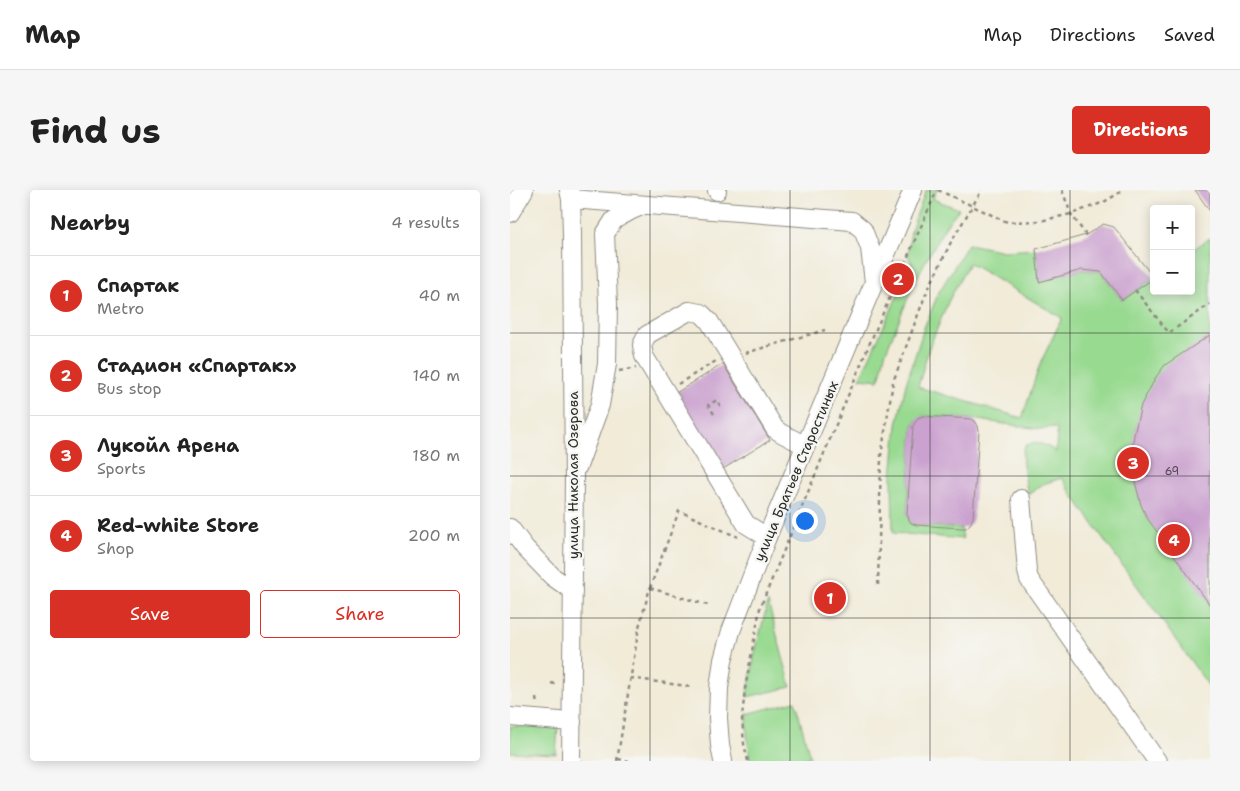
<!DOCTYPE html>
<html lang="en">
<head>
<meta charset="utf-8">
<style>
  body { margin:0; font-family:"Shantell Sans",sans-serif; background:#f6f6f6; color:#222 }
  .controls { position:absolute; right:15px; top:15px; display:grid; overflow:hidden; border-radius:5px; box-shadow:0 2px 12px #0003 }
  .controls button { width:45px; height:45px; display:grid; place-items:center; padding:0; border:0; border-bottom:1px solid #e0e0e0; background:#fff; color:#222; font:25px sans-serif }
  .you { position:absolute; left:294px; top:330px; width:18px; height:18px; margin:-12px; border:4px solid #fff; border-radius:50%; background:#1a73e8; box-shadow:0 0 0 8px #1a73e833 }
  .badge { display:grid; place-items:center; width:32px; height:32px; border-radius:50%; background:#d93025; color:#fff; font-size:16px; font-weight:700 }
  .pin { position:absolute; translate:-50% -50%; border:2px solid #fff; box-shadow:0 1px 5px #0006 }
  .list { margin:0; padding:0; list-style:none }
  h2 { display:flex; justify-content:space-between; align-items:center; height:65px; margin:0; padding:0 20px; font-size:21px }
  h2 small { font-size:16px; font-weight:400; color:#767676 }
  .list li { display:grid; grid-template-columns:32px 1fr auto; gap:15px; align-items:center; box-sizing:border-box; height:80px; padding:0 20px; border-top:1px solid #e0e0e0 }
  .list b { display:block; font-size:19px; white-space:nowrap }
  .list p { margin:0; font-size:16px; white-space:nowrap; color:#767676 }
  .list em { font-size:16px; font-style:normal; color:#767676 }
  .actions { display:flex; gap:10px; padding:15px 20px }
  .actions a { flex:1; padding:11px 0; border:1px solid #d93025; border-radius:5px; text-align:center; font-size:18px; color:#d93025 }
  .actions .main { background:#d93025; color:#fff }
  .map { position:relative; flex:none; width:700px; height:571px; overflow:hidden; border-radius:5px }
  header { display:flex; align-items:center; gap:30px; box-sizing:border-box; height:70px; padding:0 25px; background:#fff; border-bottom:1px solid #e0e0e0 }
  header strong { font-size:24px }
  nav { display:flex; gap:28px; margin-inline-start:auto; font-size:18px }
  .intro { display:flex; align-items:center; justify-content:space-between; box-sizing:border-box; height:120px; padding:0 30px }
  h1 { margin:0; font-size:35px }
  .button { padding:12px 22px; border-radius:5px; background:#d93025; color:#fff; font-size:18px; font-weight:700 }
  main { display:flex; gap:30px; padding:0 30px }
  aside { flex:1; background:#fff; border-radius:5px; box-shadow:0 2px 12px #0003 }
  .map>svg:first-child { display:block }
  .green { fill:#99da91; stroke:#62825e; fill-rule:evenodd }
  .building { fill:#caa1cf }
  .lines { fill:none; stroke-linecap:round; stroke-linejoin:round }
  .minor-casing { stroke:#8e8b82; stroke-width:20 }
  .path { stroke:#8e8b82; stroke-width:2.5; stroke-dasharray:4 4; stroke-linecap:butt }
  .minor { stroke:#fff; stroke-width:18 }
  .grid { fill:none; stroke:#2b2b2b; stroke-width:1; stroke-opacity:0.55 }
  .labels { text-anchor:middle; stroke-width:5; stroke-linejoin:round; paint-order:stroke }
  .number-label { font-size:11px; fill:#534854 }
  .street-label { font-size:14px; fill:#2b2b2b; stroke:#f6f6f2 }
</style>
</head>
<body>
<header>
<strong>Map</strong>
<nav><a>Map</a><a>Directions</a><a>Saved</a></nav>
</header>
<div class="intro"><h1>Find us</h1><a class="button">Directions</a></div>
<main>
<aside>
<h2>Nearby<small>4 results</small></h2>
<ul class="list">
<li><span class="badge">1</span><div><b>Спартак</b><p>Metro</p></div><em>40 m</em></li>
<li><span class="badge">2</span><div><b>Стадион «Спартак»</b><p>Bus stop</p></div><em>140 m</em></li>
<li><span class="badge">3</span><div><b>Лукойл Арена</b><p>Sports</p></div><em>180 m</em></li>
<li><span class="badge">4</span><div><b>Red-white Store</b><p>Shop</p></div><em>200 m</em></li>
</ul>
<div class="actions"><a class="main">Save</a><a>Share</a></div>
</aside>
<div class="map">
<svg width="700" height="571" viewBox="0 0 700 571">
  <rect width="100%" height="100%" fill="#f6f6f2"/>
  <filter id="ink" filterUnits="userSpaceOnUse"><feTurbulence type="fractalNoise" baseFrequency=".02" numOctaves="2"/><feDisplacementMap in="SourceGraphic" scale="10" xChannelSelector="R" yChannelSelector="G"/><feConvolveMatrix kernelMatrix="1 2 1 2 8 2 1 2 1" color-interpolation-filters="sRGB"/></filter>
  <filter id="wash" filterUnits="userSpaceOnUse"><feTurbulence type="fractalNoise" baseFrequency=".0096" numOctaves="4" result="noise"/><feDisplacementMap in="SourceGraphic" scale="20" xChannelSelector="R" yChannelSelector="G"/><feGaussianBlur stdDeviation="1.12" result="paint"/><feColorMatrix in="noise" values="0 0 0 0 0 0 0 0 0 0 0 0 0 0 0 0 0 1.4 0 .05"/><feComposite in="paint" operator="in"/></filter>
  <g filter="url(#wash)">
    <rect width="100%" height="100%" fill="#f1ebd8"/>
    <!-- green -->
    <g class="green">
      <polygon points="416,0 427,0 423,9 449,19 437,34 414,74 403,96 375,164 369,190 350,188 402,74 398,65 401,40"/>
      <path d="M700,48v450l-137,-192 -11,-18 -19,6 -15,11c-2,-13 -9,-38 -3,-49 11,-6 22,-1 31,6l1,-23 -7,-2 -4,2h-7l-68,-10 -48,-3c-5,2 -8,5 -10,10l-6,88c2,6 3,9 9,11l45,3 2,11 -70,-6 -1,-56 5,-52 9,-41 18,-56 15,-36 29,-48 36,7 32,-2 3,32 43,-11 19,2 21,28 32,-22v13h37v-40zM459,73l93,55 -22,46 -18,54 -104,-31 11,-39 20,-48z"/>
      <polygon points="258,412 281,497 237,507 245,462"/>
      <polygon points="285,511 300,567 286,571 240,571 237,544 237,524"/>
      <polygon points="0,536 48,538 46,564 0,562"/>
    </g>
    <g id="blocks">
      <!-- building -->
      <g class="building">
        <polygon points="685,0 700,0 700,21"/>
        <polygon points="593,34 604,37 644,88 612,110 591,82 572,80 529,92 526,59 576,45"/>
        <polygon points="700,145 700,415 637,328 631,315 624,288 622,260 624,245 631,215 646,187 655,175"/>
        <polygon points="213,174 260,250 213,279 166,203"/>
        <polygon points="413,226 461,229 465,231 468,236 469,241 463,328 461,333 456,338 451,338 406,335 401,333 399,330 397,324 403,236 408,228"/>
      </g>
    </g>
  </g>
  <g filter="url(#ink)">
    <use href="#blocks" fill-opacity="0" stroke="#8e8b82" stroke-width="1"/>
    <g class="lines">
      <!-- minor casing -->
      <g class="minor-casing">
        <g id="minor">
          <polyline points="59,0 61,9 62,44 64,289 61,571"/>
          <polyline points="207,1 207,0"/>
          <polyline points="61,9 342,31 353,40 360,58 364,92"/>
          <polyline points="0,23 14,0"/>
          <polyline points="68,276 90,215 97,174 98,114 95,44 104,30 122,20 134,15"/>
          <polyline points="511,309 517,381 519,389 647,571"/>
          <polyline points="0,338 15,358 43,387 63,401"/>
          <polyline points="257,347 236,334 134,166 132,155 137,145 179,121 191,123 199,131 265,239 271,243 296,256"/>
          <polyline points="0,527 62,532"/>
          <polyline points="213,571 210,555 208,528 209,498 213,470 221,441 257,347 403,0"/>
        </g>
      </g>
      <!-- path -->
      <g class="path">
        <polyline points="428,0 497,32 530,31 561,24 594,12 614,0"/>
        <polyline points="552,0 561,24 576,45"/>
        <polyline points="625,100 659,143 700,114"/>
        <polyline points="235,163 315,140"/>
        <polyline points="109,181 126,178"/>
        <polyline points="168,194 206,171"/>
        <polyline points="204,224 198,215 207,210 212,219"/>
        <polyline points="368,395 371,266 383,192 415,106 441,52 472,0"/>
        <polyline points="140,398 201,416"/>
        <polyline points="120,488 183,497"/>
        <polyline points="41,493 48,495"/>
        <polyline points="26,508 27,515"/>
        <polyline points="108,569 119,571"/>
        <polyline points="107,571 129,437 140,398 169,321 228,347"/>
        <polyline points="238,571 234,554 232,528 235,499 250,418 359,155 427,0"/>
      </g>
      <!-- minor -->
      <use href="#minor" class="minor"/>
    </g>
  </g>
  <!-- grid -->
  <path class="grid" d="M140,0v571M280,0v571M420,0v571M560,0v571M0,143h700M0,286h700M0,428h700"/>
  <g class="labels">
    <!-- number labels -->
    <g class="number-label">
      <text x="662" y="285">69</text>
    </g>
    <!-- street labels -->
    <g class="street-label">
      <text transform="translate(286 281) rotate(-67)" y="5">улица Братьев Старостиных</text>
      <text transform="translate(63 285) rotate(-90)" y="5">улица Николая Озерова</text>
    </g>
  </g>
</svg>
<div class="controls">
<button>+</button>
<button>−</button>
</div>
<div class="you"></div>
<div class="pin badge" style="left:320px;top:408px">1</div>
<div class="pin badge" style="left:388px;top:89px">2</div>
<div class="pin badge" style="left:623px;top:273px">3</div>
<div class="pin badge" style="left:664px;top:350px">4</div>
</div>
</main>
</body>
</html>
